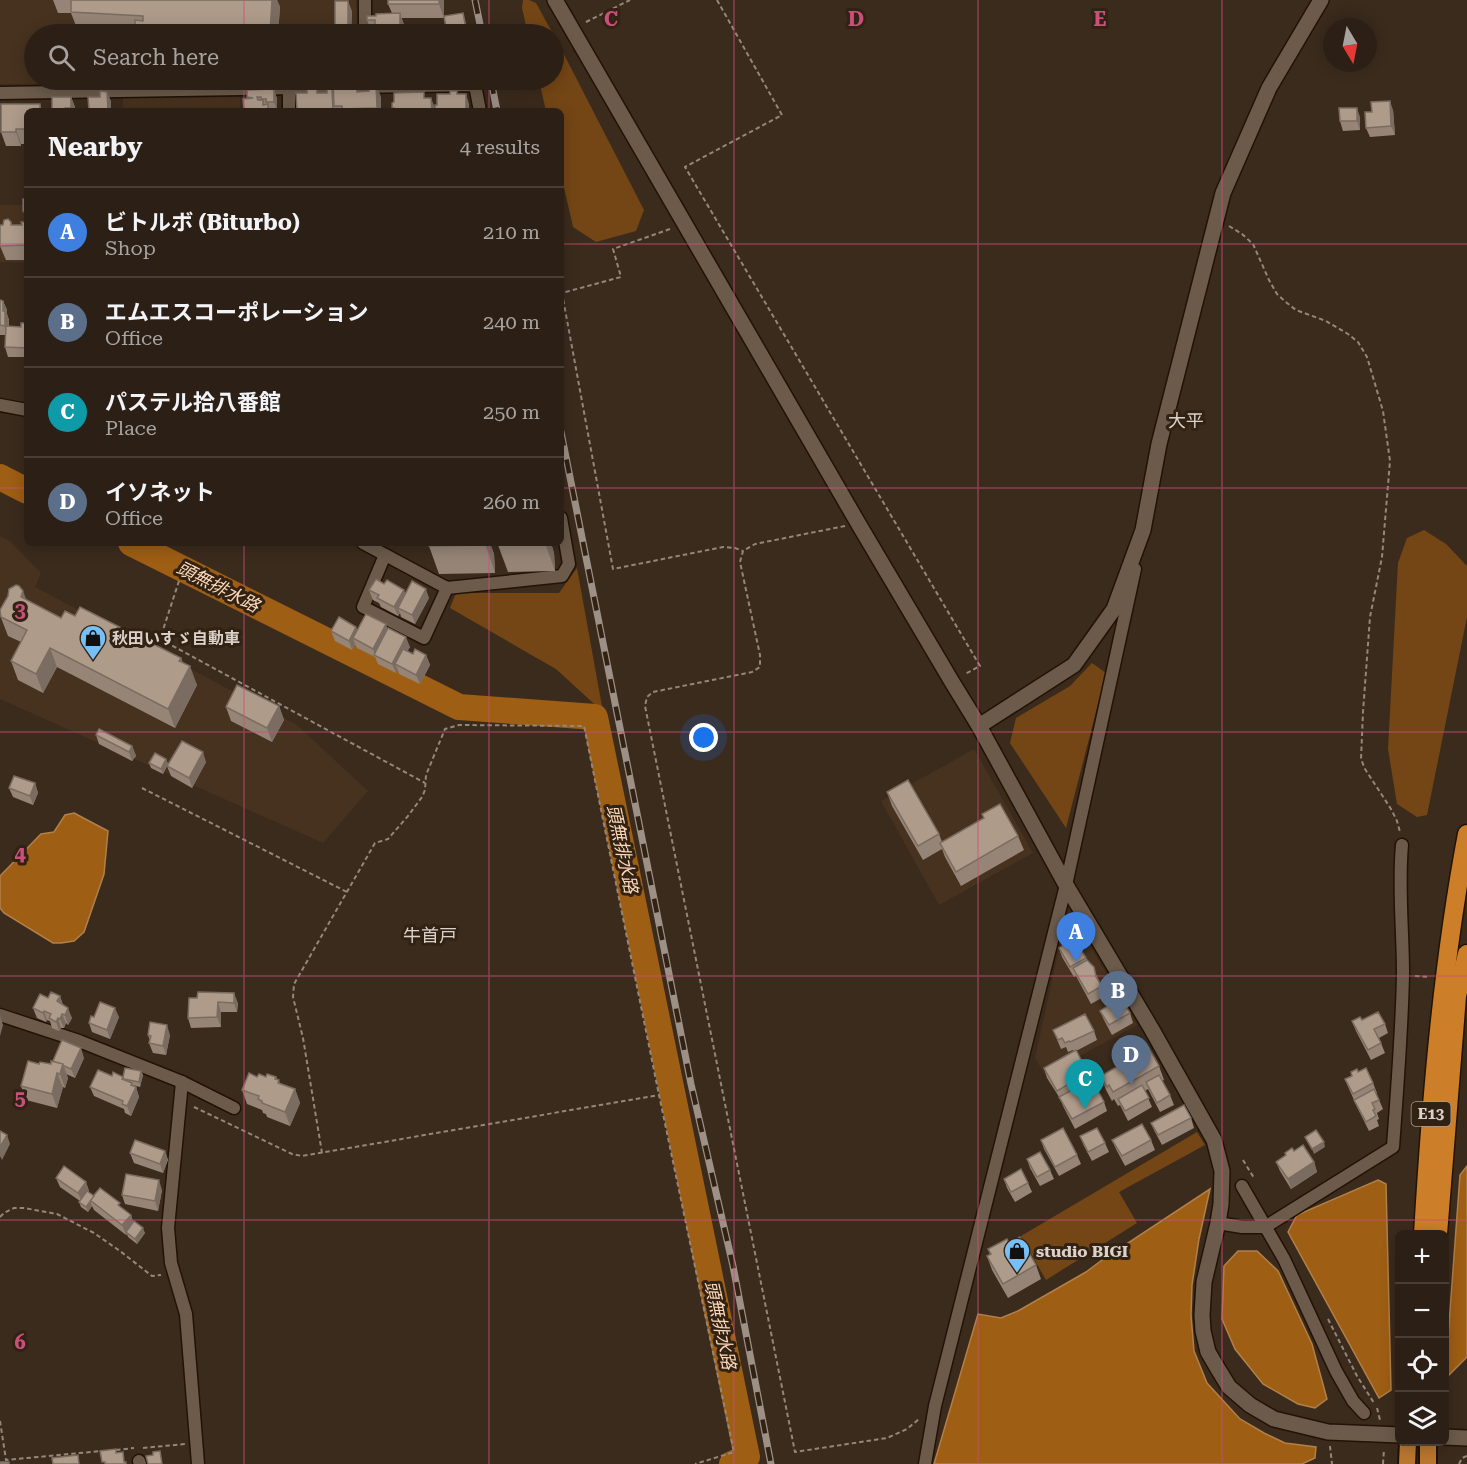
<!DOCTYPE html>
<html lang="en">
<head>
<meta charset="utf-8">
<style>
  body { margin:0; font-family:"Roboto Serif","Noto Sans JP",serif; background:#382d23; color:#f1f3f6 }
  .controls { position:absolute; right:18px; bottom:18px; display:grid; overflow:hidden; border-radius:9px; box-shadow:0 3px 15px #0003 }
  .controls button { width:54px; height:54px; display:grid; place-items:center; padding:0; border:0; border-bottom:2px solid #483e35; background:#2c2016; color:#f1f3f6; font:30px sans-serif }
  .compass { position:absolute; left:1323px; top:18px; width:54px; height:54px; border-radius:50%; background:#2c2016; box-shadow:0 3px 15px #0003; rotate:170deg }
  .you { position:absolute; left:704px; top:738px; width:21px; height:21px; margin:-15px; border:4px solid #fff; border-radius:50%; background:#1a73e8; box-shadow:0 0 0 9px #1a73e833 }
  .badge { display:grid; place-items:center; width:39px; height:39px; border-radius:50%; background:#8bbbb9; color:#fff; font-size:20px; font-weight:700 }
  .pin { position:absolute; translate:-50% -50px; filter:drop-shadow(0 2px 3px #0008) }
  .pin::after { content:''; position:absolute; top:32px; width:21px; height:18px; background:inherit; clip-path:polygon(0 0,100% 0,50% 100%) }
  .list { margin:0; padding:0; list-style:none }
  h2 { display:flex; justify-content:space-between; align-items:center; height:78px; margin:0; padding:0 24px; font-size:26px }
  h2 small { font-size:20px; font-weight:400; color:#a6a3a1 }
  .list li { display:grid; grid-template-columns:39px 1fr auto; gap:18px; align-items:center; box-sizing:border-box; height:90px; padding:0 24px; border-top:2px solid #483e35 }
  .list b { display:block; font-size:22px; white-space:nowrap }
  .list p { margin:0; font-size:20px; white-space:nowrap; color:#a6a3a1 }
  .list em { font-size:20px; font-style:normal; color:#a6a3a1 }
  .icon { flex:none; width:33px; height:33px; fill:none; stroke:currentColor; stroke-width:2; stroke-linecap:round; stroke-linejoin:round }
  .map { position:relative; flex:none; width:1467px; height:1464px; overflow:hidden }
  .search { position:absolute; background:#2c2016; box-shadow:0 3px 15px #0003; left:24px; top:24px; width:540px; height:66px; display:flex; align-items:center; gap:15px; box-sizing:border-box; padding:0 21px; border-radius:33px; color:#a6a3a1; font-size:22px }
  .panel { position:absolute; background:#2c2016; box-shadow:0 3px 15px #0003; left:24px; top:108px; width:540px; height:438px; border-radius:9px }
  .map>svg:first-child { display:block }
  .built { fill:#47321f }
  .green { fill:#744615 }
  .water { fill:#9e5e14; stroke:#b1804a; stroke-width:1.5 }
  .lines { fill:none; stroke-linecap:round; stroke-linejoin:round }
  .river { stroke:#9e5e14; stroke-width:26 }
  .minor-casing { stroke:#221306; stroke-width:15 }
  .tertiary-casing { stroke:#221306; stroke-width:18 }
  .trunk-casing { stroke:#221306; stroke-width:20 }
  .motorway-casing { stroke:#221306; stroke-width:21 }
  .path { stroke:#93867b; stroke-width:2; stroke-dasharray:4.5 3; stroke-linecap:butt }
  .minor { stroke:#6c5b4b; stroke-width:12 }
  .tertiary { stroke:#6c5b4b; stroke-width:15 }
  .trunk { stroke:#ba772f; stroke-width:16 }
  .motorway { stroke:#cd7e28; stroke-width:18 }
  .rail-casing { stroke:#9d9086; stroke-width:7 }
  .rail { stroke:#312214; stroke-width:4.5; stroke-dasharray:14; stroke-linecap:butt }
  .wall { fill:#968577 }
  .shaded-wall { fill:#7a6c61 }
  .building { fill:#ae9b8a; stroke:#7a6c61; stroke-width:1.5 }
  .grid { fill:none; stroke:#ca507c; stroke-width:1.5; stroke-opacity:0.55 }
  .labels { text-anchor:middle; stroke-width:6; stroke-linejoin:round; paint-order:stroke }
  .shield { fill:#312214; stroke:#a99c93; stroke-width:1.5 }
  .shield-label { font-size:15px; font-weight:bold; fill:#dcd1c9 }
  .poi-label { font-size:16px; font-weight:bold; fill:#dcd1c9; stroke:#312214; text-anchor:start }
  .neighbourhood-label { font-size:18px; fill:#dcd1c9; stroke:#312214 }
  .water-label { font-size:18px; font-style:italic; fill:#fdd8b9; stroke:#312214 }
  .grid-label { font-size:20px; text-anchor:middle; font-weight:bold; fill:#ca507c; stroke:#312214; stroke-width:6; stroke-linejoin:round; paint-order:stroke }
</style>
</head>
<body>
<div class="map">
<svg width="1467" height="1464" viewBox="0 0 1467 1464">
  <rect width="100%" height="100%" fill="#3b2b1d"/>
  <!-- built -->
  <g class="built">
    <polygon points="0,0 356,0 357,34 34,34 34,80 114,80 112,83 0,84"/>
    <polygon points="240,97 240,111 123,111 123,98"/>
    <rect x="0" y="205" width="27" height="57"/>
    <polygon points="0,536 10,541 41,573 35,587 297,725 368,791 323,843 0,699"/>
    <polygon points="974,749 1033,853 939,905 881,801"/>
    <polygon points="1077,924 1137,1025 1045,1075 1035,1058 1063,931"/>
  </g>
  <!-- green -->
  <g class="green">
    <polygon points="523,0 529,0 536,3 553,34 528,34 522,8"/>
    <polygon points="554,35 644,210 636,231 596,242 573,227 561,174 561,111 546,111 539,80 554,80"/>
    <polygon points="1424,530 1446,544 1467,566 1467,617 1427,815 1417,817 1397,804 1388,749 1398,563 1407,538"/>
    <polygon points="577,568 603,712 556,669 450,608 456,593 559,593"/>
    <polygon points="1092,663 1106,673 1066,828 1010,743 1016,718 1070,686"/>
    <polygon points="1197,1132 1205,1145 1119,1192 1137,1223 1046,1280 1021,1236"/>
  </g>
  <!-- water -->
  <g class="water">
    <polygon points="74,813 108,831 104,874 84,932 74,941 61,943 53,943 4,913 0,908 0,876 41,834 54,832 65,815"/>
    <polygon points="1467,1166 1467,1357 1445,1379 1460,1175"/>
    <polygon points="1378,1180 1386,1184 1391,1390 1379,1398 1288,1232 1297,1215"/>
    <polygon points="1210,1189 1199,1239 1192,1285 1191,1315 1194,1351 1207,1383 1240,1419 1264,1433 1285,1443 1316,1447 1315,1458 1302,1464 934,1464 978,1314 1001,1318 1018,1311 1086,1272 1102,1260"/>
    <polygon points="1238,1251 1257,1251 1278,1271 1312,1344 1327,1399 1315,1408 1298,1404 1263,1384 1235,1349 1222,1319 1224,1266"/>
  </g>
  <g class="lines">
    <!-- river -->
    <g class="river">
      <polyline points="0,477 27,491"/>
      <polyline points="131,543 459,707 595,717 747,1457 732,1464"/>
    </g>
    <!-- minor casing -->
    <g class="minor-casing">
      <g id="minor">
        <polyline points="365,0 365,34"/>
        <polyline points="0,93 475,85 480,111"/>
        <polyline points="289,111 289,87"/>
        <polyline points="0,405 27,410"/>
        <polyline points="363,543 447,588 562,576 569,564 561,518"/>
        <polyline points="385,555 363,607 424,638 447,588"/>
        <polyline points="0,1015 79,1041 182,1082 234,1108"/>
        <polyline points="182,1082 168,1228 171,1263 186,1314 198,1464"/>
        <polyline points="1242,1186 1284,1259 1336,1371 1353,1401 1364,1413"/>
        <path d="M1218,1223l24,4h23l128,-80c4,-57 9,-116 10,-174 0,-42 -5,-86 -1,-128"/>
        <polyline points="139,1461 140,1464"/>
        <polyline points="925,1464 935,1406 1066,885 1135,569"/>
      </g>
    </g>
    <!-- tertiary casing -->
    <g class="tertiary-casing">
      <g id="tertiary">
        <polyline points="555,0 858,523 952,682 979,726 1066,885 1151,1028 1214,1140 1222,1171 1221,1204 1218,1223 1204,1282 1202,1315 1203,1331 1208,1352 1218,1369 1229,1387 1250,1405 1274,1419 1328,1432 1400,1435"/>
        <polyline points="979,726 1074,665 1114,609 1143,530 1159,444 1223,193 1269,88 1321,0"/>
        <polyline points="1444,1437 1467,1438"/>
      </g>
    </g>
    <!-- trunk casing -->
    <g class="trunk-casing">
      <g id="trunk">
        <polyline points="1407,1464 1408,1442"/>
        <polyline points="1428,1464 1428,1442"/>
      </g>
    </g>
    <!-- motorway casing -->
    <g class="motorway-casing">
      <g id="motorway">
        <path d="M1423,1234c8,-133 19,-268 44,-400"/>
        <polyline points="1438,1234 1457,996 1467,954"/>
      </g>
    </g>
    <!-- path -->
    <g class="path">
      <polyline points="717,0 782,115 685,167 980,666 965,674"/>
      <polyline points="586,22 630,0"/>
      <polyline points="1229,226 1242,234 1253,244 1269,280 1277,294 1287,303 1296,310 1326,321 1348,334 1358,342 1367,357 1383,411 1390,461 1382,557 1370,617 1363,712 1361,759 1365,769 1391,809 1397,821 1400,832"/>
      <polyline points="670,229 613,249 621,277 562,293 613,569 723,547 735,548 743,551"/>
      <polyline points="845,526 755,544 743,551 740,562 760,655 760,667 752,672 653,692 647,697 645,706 795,1452 887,1438 907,1429 919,1419"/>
      <polyline points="179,581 160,639 425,783"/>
      <polyline points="142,788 347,892"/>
      <polyline points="1415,976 1430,977"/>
      <polyline points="194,1107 292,1154 302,1156 659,1095 734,1452 695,1464"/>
      <polyline points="322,1153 303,1038 293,997 294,984 375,843 388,839 408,816 422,797 425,790 426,775 445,729 459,725 584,726 659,1095"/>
      <polyline points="1243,1160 1254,1178"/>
      <polyline points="0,1217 4,1213 14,1208 24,1208 57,1214 94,1233 120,1251 152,1276 161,1275"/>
      <polyline points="1328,1319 1357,1376 1374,1403"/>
      <polyline points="1377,1408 1380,1420"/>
      <polyline points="0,1421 6,1460 101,1451"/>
      <polyline points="1330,1446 1332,1464"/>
      <polyline points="143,1448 185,1444"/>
      <polyline points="116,1450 134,1448"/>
      <polyline points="1383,1464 1384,1449"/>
      <polyline points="1459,1464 1462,1458 1467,1456"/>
    </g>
    <!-- minor -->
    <use href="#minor" class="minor"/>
    <!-- tertiary -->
    <use href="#tertiary" class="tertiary"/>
    <!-- trunk -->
    <use href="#trunk" class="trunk"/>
    <!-- motorway -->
    <use href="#motorway" class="motorway"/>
    <!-- rail casing -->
    <g class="rail-casing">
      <g id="rail">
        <polyline points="475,0 482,34"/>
        <polyline points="491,80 497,111"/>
        <polyline points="561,432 691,1084 733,1266 771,1464"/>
      </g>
    </g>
    <!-- rail -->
    <use href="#rail" class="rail"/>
  </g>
  <!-- wall -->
  <g class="wall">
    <polygon points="53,0 277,0 280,7 278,34 137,34 78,31 71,13 58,13"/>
    <polygon points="444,0 444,16 466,23 444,18 401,18 405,27 405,34 372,34 367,20 376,16 392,13 388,4"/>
    <polygon points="352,11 351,34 338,34 335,27"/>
    <polygon points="351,81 353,86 356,86 358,92 381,97 381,111 297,111 319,93 327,93 332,88"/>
    <polygon points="274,89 277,99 277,111 244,111 247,98 247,97"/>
    <polygon points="71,97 75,107 75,111 52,111"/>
    <polygon points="1,104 40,104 42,111 27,111 27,144 21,144 21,146 6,146 1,132"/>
    <polygon points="1393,110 1395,135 1370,137 1366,128"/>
    <polygon points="1360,117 1360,130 1343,131 1340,121"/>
    <polygon points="27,199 27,220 23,211"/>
    <polygon points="11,222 12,225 22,225 27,222 27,260 6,260 0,246 3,225"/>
    <polygon points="0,300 3,301 7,310 7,314 9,320 9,326 21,327 27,323 27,357 8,357 5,347 5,335 0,335"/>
    <polygon points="429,543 490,543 494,554 495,573 439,574 429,546"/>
    <polygon points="551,543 554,553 555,571 508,572 498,545"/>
    <polygon points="384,584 405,593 429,598 415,624 401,617 400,613 398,616 381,607 379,603 373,600 369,590"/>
    <polygon points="26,600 61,618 75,616 181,658 183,663 197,685 175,728 57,667 43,693 18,680 11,661 21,642 8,636 0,615"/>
    <polygon points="388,629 410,647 407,651 413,654 426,655 430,665 420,684 399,674 398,670 396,673 378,664 375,657 357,648 355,644 352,650 335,641 331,631"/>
    <polygon points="279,706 284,720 272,742 231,721 226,707"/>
    <polygon points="96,735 132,746 136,756 132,761 99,744"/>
    <polygon points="166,759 168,764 163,774 151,768 149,763"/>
    <polygon points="206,762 192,788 171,776 167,766"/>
    <polygon points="35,783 38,793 33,805 13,797 9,788"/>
    <polygon points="887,792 939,834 942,842 984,819 982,814 1018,836 1024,850 961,886 945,857 942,849 923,860 892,806"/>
    <polygon points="1059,948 1086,958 1097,976 1105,996 1091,1004 1076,976 1074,977 1062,957"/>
    <polygon points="60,996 63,1005 72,1018 68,1025 66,1023 64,1028 61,1028 59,1031 52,1028 50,1021 47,1020 46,1022 37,1018 33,1008 48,998"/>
    <polygon points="189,998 238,1003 237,1012 221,1012 221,1027 191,1028 188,1018"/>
    <polygon points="1100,1011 1130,1013 1133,1023 1112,1035 1104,1020"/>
    <polygon points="94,1017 119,1017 110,1039 92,1032 89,1023"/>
    <polygon points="1362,1020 1385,1024 1388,1033 1379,1038 1385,1053 1371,1060 1356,1031 1352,1021"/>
    <polygon points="1053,1030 1094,1031 1097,1040 1076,1051 1104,1102 1107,1111 1075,1129 1063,1106 1061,1100 1047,1078 1044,1068 1073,1051 1073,1050 1068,1052 1066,1047 1061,1049"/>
    <polygon points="148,1035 170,1035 166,1055 153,1053 149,1043 150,1041"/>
    <polygon points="84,1058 75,1078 66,1074 68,1078 65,1088 63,1087 57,1108 26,1100 21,1086 39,1064 51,1064 54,1062 53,1061"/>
    <polygon points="1159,1066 1164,1080 1162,1081 1170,1095 1174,1105 1160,1112 1148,1089 1145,1091 1152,1107 1128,1121 1120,1105 1118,1106 1114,1099 1112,1101 1106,1090 1101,1076"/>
    <polygon points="141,1071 143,1075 140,1087 133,1085 136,1087 139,1097 131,1116 125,1113 124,1109 94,1096 90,1087 112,1076 123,1077"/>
    <polygon points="1358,1072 1373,1083 1377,1093 1376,1093 1383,1109 1377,1113 1379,1119 1377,1120 1379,1126 1369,1131 1358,1109 1354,1100 1349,1089 1345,1079"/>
    <polygon points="257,1077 276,1077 280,1083 295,1089 300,1103 290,1126 267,1117 266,1114 263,1113 262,1110 247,1104 242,1090"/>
    <polygon points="1191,1118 1194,1128 1162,1145 1155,1132 1151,1123"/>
    <polygon points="1080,1136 1105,1143 1109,1152 1092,1161 1084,1146"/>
    <polygon points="1041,1140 1077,1155 1081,1164 1059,1176 1044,1149"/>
    <polygon points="1112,1140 1151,1140 1155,1150 1125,1166 1116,1149"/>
    <polygon points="165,1151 168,1160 163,1173 134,1163 130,1153"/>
    <polygon points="1294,1151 1314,1162 1317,1172 1291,1189 1280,1171 1276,1162"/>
    <polygon points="1027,1159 1050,1170 1054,1179 1040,1186 1030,1168"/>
    <polygon points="56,1178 86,1182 89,1191 89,1193 94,1196 121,1207 131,1215 133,1222 145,1233 137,1244 128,1237 127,1234 126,1235 94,1210 92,1206 88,1212 81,1207 79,1202 80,1201 60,1187"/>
    <polygon points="1004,1179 1028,1183 1032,1192 1015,1202 1007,1188"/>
    <polygon points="162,1190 158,1211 125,1204 122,1195"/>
    <polygon points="1009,1243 1036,1265 1041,1279 1008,1298 992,1270 987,1256 990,1254 988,1249"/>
  </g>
  <!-- shaded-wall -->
  <g class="shaded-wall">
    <polygon points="272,0 277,0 280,7 278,34 270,34"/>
    <polygon points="439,0 444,0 444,18 439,4"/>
    <polygon points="348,1 352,11 351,34 348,27"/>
    <polygon points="400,13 405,27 405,34 400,34"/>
    <polygon points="463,13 466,23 468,34 467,34"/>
    <polygon points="376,83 381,97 381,111 378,111 377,108"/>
    <polygon points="274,89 277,99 277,111 274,102"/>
    <polygon points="107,92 111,101 111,111 108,111"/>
    <polygon points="466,94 469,104 469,111 466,111"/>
    <polygon points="71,97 75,107 75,111 73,111 71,108"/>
    <polygon points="431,98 435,108 435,111 432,111"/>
    <polygon points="1390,101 1393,110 1395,135 1391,126"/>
    <polygon points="1357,108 1360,117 1360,130 1357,121"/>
    <polygon points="16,129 21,144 21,146 16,132"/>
    <polygon points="3,301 7,310 7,314 9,320 8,335 5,326 3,311"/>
    <polygon points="485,543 490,543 494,554 495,573"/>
    <polygon points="545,543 551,543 554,553 555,571"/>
    <polygon points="426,589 429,598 415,624 412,615"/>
    <polygon points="404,590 408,599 398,608 400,613 398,616 394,607"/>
    <polygon points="23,591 30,609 21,597"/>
    <polygon points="386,624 389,633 375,655 373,649"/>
    <polygon points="356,627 360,636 353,638 355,644 352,650 349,641"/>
    <polygon points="406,637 410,647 399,666 395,664 398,670 396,673 392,664"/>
    <polygon points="50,648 57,667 43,693 36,674"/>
    <polygon points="426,655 430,665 420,684 416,675"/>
    <polygon points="181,658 187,673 190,666 197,685 175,728 168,709 179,661"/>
    <polygon points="279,706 284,720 272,742 267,728"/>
    <polygon points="132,746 136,756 132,761 129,752"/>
    <polygon points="203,752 206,762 192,788 189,778"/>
    <polygon points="166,759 168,764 163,774 161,769"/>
    <polygon points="35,783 38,793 33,805 30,796"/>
    <polygon points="234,993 238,1003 237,1012 234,1003"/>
    <polygon points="60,996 63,1005 57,1001"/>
    <polygon points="218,1002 221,1012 221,1027 217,1017"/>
    <polygon points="68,1008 72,1018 68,1025 65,1015"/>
    <polygon points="115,1008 119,1017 110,1039 107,1030"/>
    <polygon points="44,1011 47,1020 46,1022 43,1013"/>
    <polygon points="62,1014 66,1023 64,1028 60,1019"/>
    <polygon points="0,1015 3,1025 0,1036"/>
    <polygon points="58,1018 61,1028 59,1031 56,1022"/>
    <polygon points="167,1025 170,1035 166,1055 163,1046"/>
    <polygon points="81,1048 84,1058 75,1078 71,1069"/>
    <polygon points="63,1064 68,1078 65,1088 60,1074"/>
    <polygon points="141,1071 143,1075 140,1087 139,1082"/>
    <polygon points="57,1073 63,1087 57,1108 52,1094"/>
    <polygon points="132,1083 135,1090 136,1087 139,1097 131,1116 127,1106"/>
    <polygon points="295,1089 300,1103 290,1126 285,1112"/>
    <polygon points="7,1135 10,1144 2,1160 0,1156 0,1147"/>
    <polygon points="1324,1142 1325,1147 1314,1154 1312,1149"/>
    <polygon points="165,1151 168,1160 163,1173 160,1164"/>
    <polygon points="1314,1162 1317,1172 1291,1189 1288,1179"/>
    <polygon points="159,1180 162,1190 158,1211 155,1201"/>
    <polygon points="86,1182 89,1191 82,1202 78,1193"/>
    <polygon points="90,1201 92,1206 88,1212 86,1207"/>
    <polygon points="131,1215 134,1224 126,1235 122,1225"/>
    <polygon points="143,1228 145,1233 137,1244 135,1239"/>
  </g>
  <!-- building -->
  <g class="building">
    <polygon points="71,0 272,0 270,34 135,28 135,20 143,21 143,16 71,12"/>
    <rect x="388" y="0" width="51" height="4"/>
    <rect x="335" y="1" width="13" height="26"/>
    <polygon points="400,13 400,34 381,34 381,31 375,31 375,20 367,20 367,16 376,16 376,14"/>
    <polygon points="463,13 467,34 447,34 444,16"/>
    <polygon points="351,81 351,86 356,86 357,92 369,91 368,83 376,83 377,108 342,109 342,106 334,106 333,82"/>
    <polygon points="307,88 317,88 317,93 327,93 327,88 332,88 333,111 297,111 296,93 307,93"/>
    <polygon points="274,89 274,102 266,102 266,99 261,99 261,97 257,97 258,100 263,100 263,105 268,104 268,110 272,110 272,111 244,111 243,99 253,98 247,97 247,90"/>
    <polygon points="100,91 107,92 108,111 89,111 88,97 100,97"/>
    <polygon points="450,91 457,91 457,94 466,94 466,111 435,111 435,105 437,105 437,94 450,94"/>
    <polygon points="424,92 424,98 431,98 432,111 395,111 394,108 392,108 392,103 394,102 394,93"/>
    <polygon points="52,97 71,97 71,108 65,108 65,111 52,111"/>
    <polygon points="1390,101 1391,126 1366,128 1365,112 1372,112 1371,102"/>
    <polygon points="1,104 40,104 40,111 27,111 27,129 16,129 16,132 1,132"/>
    <polygon points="1339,108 1357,108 1357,121 1340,121"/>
    <rect x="23" y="199" width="4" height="12"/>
    <polygon points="8,219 11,222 11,225 22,225 21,222 27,222 27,245 0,246 0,225 3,225 4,220"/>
    <polygon points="0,300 3,301 3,311 5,311 5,326 0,325"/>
    <polygon points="21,323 27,323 27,348 5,347 6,326 21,327"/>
    <polygon points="429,543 485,543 485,545 429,546"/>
    <polygon points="498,543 539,543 498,545"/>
    <polygon points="376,579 384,584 387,580 404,590 394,607 377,598 379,595 369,590"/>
    <polygon points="412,581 426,589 412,615 398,608"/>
    <polygon points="16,585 19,586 23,591 21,597 61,618 65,611 75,616 80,607 181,658 179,661 190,666 168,709 50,648 36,674 11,661 27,630 1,617 0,610 8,596 9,589"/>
    <polygon points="366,614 386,624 373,649 353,638"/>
    <polygon points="339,617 356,627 349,641 331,631"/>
    <polygon points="388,628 406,637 392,664 374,655"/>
    <polygon points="403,649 413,654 415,649 426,655 416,675 395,664"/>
    <polygon points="237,685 279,706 267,728 226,707"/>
    <polygon points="99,729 132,746 129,752 96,735"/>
    <polygon points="182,741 203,752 189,778 167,766"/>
    <polygon points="155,753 166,759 161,769 149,763"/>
    <polygon points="14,776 35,783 30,796 9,788"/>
    <polygon points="908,780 939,834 918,846 887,792"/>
    <polygon points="1000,804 1018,836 956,872 940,843 984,818 982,814"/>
    <polygon points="1074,938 1086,958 1070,967 1059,948"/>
    <polygon points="1087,960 1094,967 1096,977 1102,986 1088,994 1073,968"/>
    <polygon points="51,992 60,996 57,1001 68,1008 65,1015 62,1014 60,1019 58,1018 56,1022 49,1018 51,1014 44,1011 43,1013 33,1008 40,994 48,998"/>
    <polygon points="198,992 234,993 234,1003 218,1002 217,1017 188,1018 189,998 197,998"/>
    <polygon points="1121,997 1130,1013 1109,1025 1100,1011"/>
    <polygon points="100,1002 115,1008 107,1030 89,1023 91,1016 94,1017"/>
    <polygon points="1378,1012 1385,1024 1374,1029 1381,1043 1368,1050 1352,1021 1360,1017 1362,1020"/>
    <polygon points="1085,1014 1094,1031 1070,1042 1069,1041 1065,1043 1062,1038 1058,1040 1053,1030"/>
    <polygon points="150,1022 167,1025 163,1046 149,1043 151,1036 148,1035"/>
    <polygon points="62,1040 81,1048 71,1069 53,1061"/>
    <polygon points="1149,1048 1159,1066 1113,1092 1109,1085 1107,1087 1101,1076"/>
    <polygon points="1076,1050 1088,1073 1057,1091 1044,1068"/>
    <polygon points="28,1061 39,1064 40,1062 51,1064 51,1061 63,1064 60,1074 57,1073 52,1094 21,1086"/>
    <polygon points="125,1068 141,1071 139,1082 124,1079 123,1077"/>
    <polygon points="1366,1068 1373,1083 1353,1094 1345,1079 1352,1076 1351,1072 1357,1069 1358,1072"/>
    <polygon points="98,1070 112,1076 113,1072 123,1077 122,1079 132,1083 131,1085 136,1087 127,1106 122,1104 123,1101 90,1087"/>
    <polygon points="249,1073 257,1077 259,1074 266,1077 267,1074 276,1077 275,1079 279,1080 278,1083 295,1089 285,1112 262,1103 262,1101 258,1099 259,1096 242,1090"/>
    <polygon points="1159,1075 1170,1095 1157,1103 1146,1082"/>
    <polygon points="1092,1079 1104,1102 1072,1119 1059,1097"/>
    <polygon points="1142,1085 1149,1098 1125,1111 1118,1099"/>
    <polygon points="1374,1089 1379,1100 1372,1103 1375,1109 1373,1110 1376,1116 1366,1122 1354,1100"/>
    <polygon points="1184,1105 1191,1118 1158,1135 1151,1123"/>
    <polygon points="1142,1124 1151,1140 1122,1156 1112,1140"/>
    <polygon points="1063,1128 1077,1155 1055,1167 1041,1140"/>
    <polygon points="1097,1128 1105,1143 1088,1152 1080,1136"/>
    <polygon points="1316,1130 1324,1142 1312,1149 1305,1137"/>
    <polygon points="0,1131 7,1135 0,1147"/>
    <polygon points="135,1140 165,1151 160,1164 130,1153"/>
    <polygon points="1303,1145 1314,1162 1288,1179 1276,1162 1286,1155 1285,1153 1292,1148 1294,1151"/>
    <polygon points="1040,1152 1050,1170 1037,1177 1027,1159"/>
    <polygon points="64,1166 86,1182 78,1193 56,1178"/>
    <polygon points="1021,1169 1028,1183 1011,1192 1004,1179"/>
    <polygon points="126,1174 159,1180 155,1201 122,1195"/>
    <polygon points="100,1188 120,1203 118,1205 131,1215 122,1225 90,1200"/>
    <polygon points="87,1191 94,1196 86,1207 79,1202"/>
    <polygon points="134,1221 143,1228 135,1239 126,1232"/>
    <polygon points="1020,1237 1036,1265 1003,1284 987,1256 991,1254 988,1249 1007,1239 1009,1243"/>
    <polygon points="116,1449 116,1453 123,1452 124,1462 126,1462 126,1464 105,1464 105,1462 102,1462 100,1451"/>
    <polygon points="160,1451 162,1464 148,1464 146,1456 153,1455 153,1452"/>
    <polygon points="78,1455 79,1464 53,1464 52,1458"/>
    <rect x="0" y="1462" width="9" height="2"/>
  </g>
  <!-- grid -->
  <path class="grid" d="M244,0v34M489,0v34M734,0v1464M978,0v1464M1222,0v1464M244,80v31M489,80v31M0,244h27M561,244h906M0,488h27M561,488h906M244,543v921M489,543v921M0,732h1467M0,976h1467M0,1220h1467"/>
  <!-- icons -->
  <defs>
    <g id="shop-pin" transform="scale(1.35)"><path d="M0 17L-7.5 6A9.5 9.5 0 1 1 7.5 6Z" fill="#77c0f7" stroke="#312214"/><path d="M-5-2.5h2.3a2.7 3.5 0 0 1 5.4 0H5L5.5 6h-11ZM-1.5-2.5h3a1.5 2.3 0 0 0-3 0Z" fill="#111"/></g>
  </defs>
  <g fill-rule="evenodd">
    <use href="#shop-pin" x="93" y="638"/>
    <use href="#shop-pin" x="1017" y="1251"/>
  </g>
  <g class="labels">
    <!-- shield labels -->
    <rect class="shield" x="1411.5" y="1102" width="39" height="24" rx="4.5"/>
    <g class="shield-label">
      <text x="1431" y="1119">E13</text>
    </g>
    <!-- poi labels -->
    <g class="poi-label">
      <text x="112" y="644">秋田いすゞ自動車</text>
      <text x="1036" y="1257">studio BIGI</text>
    </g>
    <!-- neighbourhood labels -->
    <g class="neighbourhood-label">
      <text x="1186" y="427">大平</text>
      <text x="430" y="942">牛首戸</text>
    </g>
    <!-- water labels -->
    <g class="water-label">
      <text transform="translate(218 587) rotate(27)" y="6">頭無排水路</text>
      <text transform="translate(622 849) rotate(78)" y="6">頭無排水路</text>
      <text transform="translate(720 1325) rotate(78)" y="6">頭無排水路</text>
    </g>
  </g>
  <g class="grid-label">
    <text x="611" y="26">C</text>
    <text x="856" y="26">D</text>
    <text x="1100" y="26">E</text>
    <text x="20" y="617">3</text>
    <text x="20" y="861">4</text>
    <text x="20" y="1105">5</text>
    <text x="20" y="1349">6</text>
  </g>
</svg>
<div class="controls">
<button>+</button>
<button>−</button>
<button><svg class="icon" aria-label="locate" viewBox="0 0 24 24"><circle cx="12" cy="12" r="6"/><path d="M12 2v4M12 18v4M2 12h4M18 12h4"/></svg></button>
<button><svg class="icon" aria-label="layers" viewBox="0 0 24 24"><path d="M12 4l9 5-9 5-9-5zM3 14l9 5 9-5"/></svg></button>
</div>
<svg class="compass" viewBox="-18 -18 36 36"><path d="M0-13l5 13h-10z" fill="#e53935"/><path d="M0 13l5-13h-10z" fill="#a6a3a1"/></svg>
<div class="you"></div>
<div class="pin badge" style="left:1076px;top:962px;background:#3f7fe0">A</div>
<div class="pin badge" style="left:1118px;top:1021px;background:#5c6f8a">B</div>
<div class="pin badge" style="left:1085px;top:1109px;background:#0f9aa8">C</div>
<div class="pin badge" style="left:1131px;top:1085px;background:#5c6f8a">D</div>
<div class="search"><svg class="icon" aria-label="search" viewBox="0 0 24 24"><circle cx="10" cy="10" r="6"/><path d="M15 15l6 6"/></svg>Search here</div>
<section class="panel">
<h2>Nearby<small>4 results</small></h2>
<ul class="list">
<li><span class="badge" style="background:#3f7fe0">A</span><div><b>ビトルボ (Biturbo)</b><p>Shop</p></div><em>210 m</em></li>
<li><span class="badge" style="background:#5c6f8a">B</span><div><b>エムエスコーポレーション</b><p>Office</p></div><em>240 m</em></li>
<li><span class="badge" style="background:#0f9aa8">C</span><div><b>パステル拾八番館</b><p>Place</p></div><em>250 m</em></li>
<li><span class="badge" style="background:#5c6f8a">D</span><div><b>イソネット</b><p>Office</p></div><em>260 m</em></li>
</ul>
</section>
</div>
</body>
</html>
